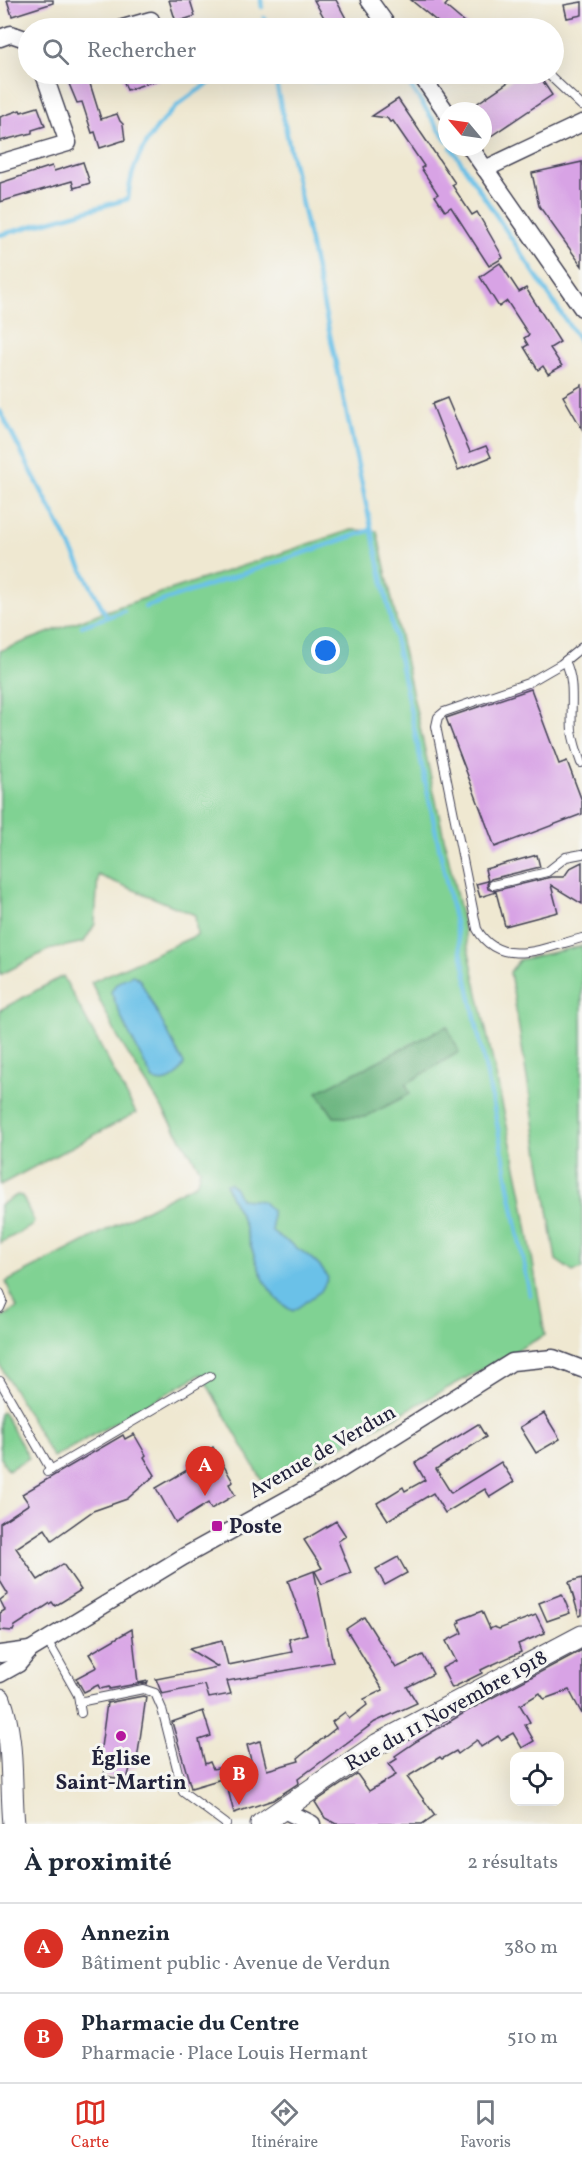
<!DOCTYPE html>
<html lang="fr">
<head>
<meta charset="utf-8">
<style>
  body { margin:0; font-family:Vollkorn,serif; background:#f6f6f7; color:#1f2937 }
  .controls { position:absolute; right:18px; bottom:18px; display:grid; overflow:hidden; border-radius:12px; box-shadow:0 6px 24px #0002 }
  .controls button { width:54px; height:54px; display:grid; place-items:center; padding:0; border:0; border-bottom:2px solid #e0e1e3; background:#fff; color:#1f2937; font:30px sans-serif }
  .compass { position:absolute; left:438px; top:102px; width:54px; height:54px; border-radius:50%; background:#fff; box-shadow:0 6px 24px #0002; rotate:299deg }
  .you { position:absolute; left:326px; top:651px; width:21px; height:21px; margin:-15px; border:4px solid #fff; border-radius:50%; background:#1a73e8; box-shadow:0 0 0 9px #1a73e833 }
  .badge { display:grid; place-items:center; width:39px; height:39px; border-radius:50%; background:#d93025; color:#fff; font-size:20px; font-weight:700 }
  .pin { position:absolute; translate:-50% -50px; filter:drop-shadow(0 2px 3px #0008) }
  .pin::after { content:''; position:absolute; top:32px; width:21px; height:18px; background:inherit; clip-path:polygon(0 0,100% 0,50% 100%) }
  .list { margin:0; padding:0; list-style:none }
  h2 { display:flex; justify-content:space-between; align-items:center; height:78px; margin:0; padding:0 24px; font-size:26px }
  h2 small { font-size:20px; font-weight:400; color:#747a83 }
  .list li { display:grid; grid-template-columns:39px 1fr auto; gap:18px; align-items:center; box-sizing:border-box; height:90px; padding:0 24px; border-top:2px solid #e0e1e3 }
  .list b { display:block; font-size:22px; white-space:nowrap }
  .list p { margin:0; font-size:20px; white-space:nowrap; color:#747a83 }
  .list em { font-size:20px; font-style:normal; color:#747a83 }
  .icon { flex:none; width:33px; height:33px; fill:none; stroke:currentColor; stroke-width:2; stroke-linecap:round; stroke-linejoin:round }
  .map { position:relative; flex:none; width:582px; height:1824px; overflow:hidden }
  .search { position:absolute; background:#fff; box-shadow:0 6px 24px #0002; left:18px; right:18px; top:18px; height:66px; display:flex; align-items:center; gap:15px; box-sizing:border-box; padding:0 21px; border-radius:33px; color:#747a83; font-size:22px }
  .sheet { height:258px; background:#fff }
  nav { display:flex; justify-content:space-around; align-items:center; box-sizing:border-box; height:84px; border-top:2px solid #e0e1e3; background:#fff; font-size:16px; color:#747a83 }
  nav a { display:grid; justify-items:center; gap:3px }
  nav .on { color:#d93025 }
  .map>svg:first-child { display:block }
  .green { fill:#80d293; stroke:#517a67; stroke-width:1.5 }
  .forest { fill:#68b47d; stroke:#456b5c; stroke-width:1.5 }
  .water { fill:#6bc1e8; stroke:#467292; stroke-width:1.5 }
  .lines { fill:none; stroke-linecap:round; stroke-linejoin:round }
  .stream { stroke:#6bc1e8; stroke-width:4.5 }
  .building { fill:#d8a3e5 }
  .service-casing { stroke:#414052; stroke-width:10 }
  .minor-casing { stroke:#414052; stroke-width:19 }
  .tertiary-casing { stroke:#414052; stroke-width:23 }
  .service { stroke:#fff; stroke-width:8 }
  .minor { stroke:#fff; stroke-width:16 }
  .tertiary { stroke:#fff; stroke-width:21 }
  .poi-dot { fill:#b5179e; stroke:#f6f6f2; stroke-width:2 }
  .labels { text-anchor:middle; stroke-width:6; stroke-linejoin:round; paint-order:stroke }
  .street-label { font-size:21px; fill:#22223b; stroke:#f6f6f2 }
  .poi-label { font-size:21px; font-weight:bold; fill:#22223b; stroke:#f6f6f2; text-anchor:start }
</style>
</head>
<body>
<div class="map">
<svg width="582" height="1824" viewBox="0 0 582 1824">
  <rect width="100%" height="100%" fill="#f6f6f2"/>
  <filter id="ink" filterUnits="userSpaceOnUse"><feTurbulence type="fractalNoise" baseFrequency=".0167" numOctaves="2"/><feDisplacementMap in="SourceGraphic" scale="12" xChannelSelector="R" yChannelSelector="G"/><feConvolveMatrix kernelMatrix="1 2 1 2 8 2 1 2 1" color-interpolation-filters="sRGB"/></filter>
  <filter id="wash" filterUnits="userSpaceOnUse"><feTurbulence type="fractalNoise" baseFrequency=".008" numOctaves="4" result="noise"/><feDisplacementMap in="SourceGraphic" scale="24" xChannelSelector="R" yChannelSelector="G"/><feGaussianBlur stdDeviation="1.35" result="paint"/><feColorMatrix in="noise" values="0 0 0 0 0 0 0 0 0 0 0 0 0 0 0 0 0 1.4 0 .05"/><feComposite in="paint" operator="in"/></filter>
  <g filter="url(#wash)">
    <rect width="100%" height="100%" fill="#efe8d1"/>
    <!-- green -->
    <g class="green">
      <polygon points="351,530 377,531 521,1190 545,1335 266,1487 201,1374 53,1458 0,1365 0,1319 17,1308 6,1282 197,1183 200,1169 118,1038 91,982 197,935 195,915 98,875 95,924 84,942 48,950 0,975 0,651 100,613"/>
      <polygon points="582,946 582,1269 573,1272 556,1260 510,972 519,960"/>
      <polygon points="63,976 136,1113 0,1185 0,1010"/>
      <polygon points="17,1195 22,1196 34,1221 32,1226 0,1243 0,1205"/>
      <polygon points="3,1412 29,1458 8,1470 0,1456 0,1414"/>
    </g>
    <!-- forest -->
    <polygon class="forest" points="447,1026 459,1052 406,1084 410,1094 365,1117 334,1117 317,1092"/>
    <!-- water -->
    <g class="water">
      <path d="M133,975l7,5 44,84c-6,14 -17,21 -31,16l-28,-54 -14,-34c4,-10 13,-14 22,-17z"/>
      <path d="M230,1183l5,5 5,11 22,2 10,10v20c19,15 44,25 56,47l-7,13 -28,20c-32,-16 -40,-62 -51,-92 -5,-12 -13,-22 -16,-35z"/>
    </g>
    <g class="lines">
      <!-- stream -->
      <g class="stream">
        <polyline points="261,0 262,7"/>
        <polyline points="264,18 266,28"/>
        <polyline points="274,74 406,690 495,1113 530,1295"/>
        <polyline points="275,77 287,81 406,79 447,141"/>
        <polyline points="451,147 582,345"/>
        <path d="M0,235l128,-36c2,-36 23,-68 49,-93 13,-12 32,-22 47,-32"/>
        <polyline points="0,411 107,617"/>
        <polyline points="145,607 371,530"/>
        <polyline points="82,626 124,611"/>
      </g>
    </g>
    <g id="blocks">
      <!-- building -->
      <g class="building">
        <polygon points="7,0 53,0 53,3 12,16"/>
        <polygon points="169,0 190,0 195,16 176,22"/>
        <polygon points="314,0 336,0 349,24 340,28 330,28"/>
        <polygon points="411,0 450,0 445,6 471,28 445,28"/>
        <polygon points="582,2 582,15 567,18 564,5"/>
        <polygon points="87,74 101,119 117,114 120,121 123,124 125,140 100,148 95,132 92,133 82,102 77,103 67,79"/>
        <polygon points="121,74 170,74 170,76 127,90"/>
        <polygon points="520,74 538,74 552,95 491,136 483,124 483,111 466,111"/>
        <polygon points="398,99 455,183 452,185 472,215 477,212 500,252 503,258 489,266 451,207 445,211 435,196 438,194 421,168 424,166 393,121 390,122 387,118 372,116"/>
        <polygon points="38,107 45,126 32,130 32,133 0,141 0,117 20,110 21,112"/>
        <polygon points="83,162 90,183 74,188 72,181 0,202 0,183 52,166 54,171"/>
        <polygon points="582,162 582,266 539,206 532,173"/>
        <polygon points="500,263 519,292 526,288 560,342 550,348 562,366 548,374 543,366 538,370 524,347 528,345 524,338 529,335 507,301 499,307 480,277"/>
        <polygon points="582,385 582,429 563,396"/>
        <polygon points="447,398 470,452 486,446 491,457 458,470 432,404"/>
        <polygon points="531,689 559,764 567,761 582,801 582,814 495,847 446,718"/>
        <polygon points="537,855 540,867 491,879 487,884 488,889 494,891 551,877 564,877 570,868 582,862 582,904 551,885 558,912 505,926 496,892 480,897 476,884 488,881 485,869"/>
        <polygon points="544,1413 560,1439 536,1453 520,1427"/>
        <polygon points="478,1424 486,1437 436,1469 451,1493 501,1462 514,1482 490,1497 485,1489 445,1513 433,1493 388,1520 377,1503 403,1487 405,1491 425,1480 415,1463"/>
        <polygon points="134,1434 146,1455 144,1457 155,1475 127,1499 93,1511 52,1540 45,1529 16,1548 38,1580 63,1564 81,1590 55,1606 52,1602 15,1626 13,1631 0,1630 0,1613 5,1610 0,1600 8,1594 0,1581 0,1523 29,1504 22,1494 123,1435 125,1439"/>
        <polygon points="213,1447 233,1482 229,1484 235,1495 211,1509 208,1503 176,1523 156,1488 189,1469 186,1463"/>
        <polygon points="336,1521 346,1536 338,1541 351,1573 322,1584 315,1571 322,1568 304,1540"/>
        <polygon points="398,1557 407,1573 385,1585 376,1569"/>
        <polygon points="314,1571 333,1662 227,1681 231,1694 209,1698 205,1685 162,1694 156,1679 218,1667 189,1649 222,1641 228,1665 292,1652 289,1639 307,1634 288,1581"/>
        <polygon points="582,1578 582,1615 579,1616 569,1582"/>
        <polygon points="562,1594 570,1613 547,1621 539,1603"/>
        <polygon points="482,1611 490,1629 494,1627 499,1629 536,1615 545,1633 518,1644 521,1652 487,1667 481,1670 482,1673 452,1688 442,1668 456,1661 446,1641 462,1633 458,1623 460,1622 459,1620"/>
        <polygon points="364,1617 396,1668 423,1655 433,1674 407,1687 417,1703 375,1722 298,1779 299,1783 273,1800 234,1813 225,1778 191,1788 172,1722 203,1711 211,1736 199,1740 205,1764 210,1762 213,1769 227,1766 228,1771 252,1764 247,1745 260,1741 267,1770 299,1761 298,1758 336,1728 332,1722 345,1712 349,1719 367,1705 364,1699 383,1690 346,1629"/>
        <polygon points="132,1629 138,1683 148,1681 147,1684 142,1683 109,1689 109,1687 100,1689 98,1685 84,1692 76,1678 97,1667 89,1654"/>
        <polygon points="582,1650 582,1714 569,1690 544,1699 540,1693 520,1705 530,1722 525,1725 534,1741 522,1748 513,1733 501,1740 498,1736 481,1747 477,1740 458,1754 456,1751 442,1759 440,1757 407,1777 435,1815 422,1824 336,1824 325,1818 315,1802 357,1774 369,1791 396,1775 389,1764 397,1759 395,1756 417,1741 469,1710"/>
        <polygon points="143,1696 146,1697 136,1767 130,1768 127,1780 104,1776 106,1764 99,1762 107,1703"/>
      </g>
    </g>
  </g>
  <g filter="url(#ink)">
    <use href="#blocks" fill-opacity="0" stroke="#414052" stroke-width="1.5"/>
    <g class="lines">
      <!-- service casing -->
      <g class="service-casing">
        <g id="service">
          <polyline points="548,74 582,106"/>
          <path d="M582,647l-21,17 -33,19 -84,29 -6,5 -2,9 41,203c23,41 69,18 105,9"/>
          <path d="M565,661c11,21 5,47 7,70 2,12 5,21 9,32"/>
          <polyline points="493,885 547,872 566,857 582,854"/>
          <polyline points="0,1293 3,1301 0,1308"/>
          <polyline points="0,1381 51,1470"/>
          <polyline points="47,1472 210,1376"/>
          <polyline points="47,1640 78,1695 81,1713"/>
          <polyline points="79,1702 143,1689 155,1693 162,1709 183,1792 226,1824"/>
        </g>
      </g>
      <!-- minor casing -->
      <g class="minor-casing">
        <g id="minor">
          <polyline points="369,0 389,28"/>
          <polyline points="123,28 151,20"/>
          <polyline points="0,38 11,34 28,40"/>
          <polyline points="420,74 447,113"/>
          <polyline points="470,147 582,308"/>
          <polyline points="0,163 68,143 44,74"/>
          <polyline points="485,169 582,123"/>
          <polyline points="0,1654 30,1650"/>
          <polyline points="0,1674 18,1664 30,1650 183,1557 335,1473 512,1362 553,1358 582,1369"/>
          <polyline points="284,1810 312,1824"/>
        </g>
      </g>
      <!-- tertiary casing -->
      <g class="tertiary-casing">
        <g id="tertiary">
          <path d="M0,1699c15,41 10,83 14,125"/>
          <polyline points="261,1824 378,1744 582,1636"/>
        </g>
      </g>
      <!-- service -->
      <use href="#service" class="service"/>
      <!-- minor -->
      <use href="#minor" class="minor"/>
      <!-- tertiary -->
      <use href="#tertiary" class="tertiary"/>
    </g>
  </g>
  <!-- markers -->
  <g class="poi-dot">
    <rect x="211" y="1520" width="12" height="12" rx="3"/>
    <circle cx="121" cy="1736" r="6"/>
  </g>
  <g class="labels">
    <!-- street labels -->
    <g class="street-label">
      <text transform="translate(322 1451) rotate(-30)" y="7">Avenue de Verdun</text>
      <text transform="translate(446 1710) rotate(-29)" y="7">Rue du 11 Novembre 1918</text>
    </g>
    <!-- poi labels -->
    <g class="poi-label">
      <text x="229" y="1533">Poste</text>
      <text x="121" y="1765" text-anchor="middle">Église<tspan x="121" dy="24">Saint-Martin</tspan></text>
    </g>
  </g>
</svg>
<div class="controls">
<button><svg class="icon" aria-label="locate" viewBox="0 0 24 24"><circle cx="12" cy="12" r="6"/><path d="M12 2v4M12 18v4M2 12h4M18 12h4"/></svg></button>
</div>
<svg class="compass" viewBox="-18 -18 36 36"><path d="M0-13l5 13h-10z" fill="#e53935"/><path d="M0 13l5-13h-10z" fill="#747a83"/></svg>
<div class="you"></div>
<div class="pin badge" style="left:205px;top:1496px">A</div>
<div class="pin badge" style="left:239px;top:1805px">B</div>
<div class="search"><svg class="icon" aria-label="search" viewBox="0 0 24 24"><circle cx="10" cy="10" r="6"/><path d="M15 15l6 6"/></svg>Rechercher</div>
</div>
<section class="sheet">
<h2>À proximité<small>2 résultats</small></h2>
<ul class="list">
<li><span class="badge">A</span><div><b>Annezin</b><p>Bâtiment public · Avenue de Verdun</p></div><em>380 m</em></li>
<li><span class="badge">B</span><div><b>Pharmacie du Centre</b><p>Pharmacie · Place Louis Hermant</p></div><em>510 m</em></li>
</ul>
</section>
<nav>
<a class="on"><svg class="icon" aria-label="map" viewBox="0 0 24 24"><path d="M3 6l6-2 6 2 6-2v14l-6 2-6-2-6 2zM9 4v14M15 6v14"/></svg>Carte</a>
<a><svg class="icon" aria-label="directions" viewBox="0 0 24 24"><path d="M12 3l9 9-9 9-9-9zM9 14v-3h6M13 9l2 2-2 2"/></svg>Itinéraire</a>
<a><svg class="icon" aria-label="saved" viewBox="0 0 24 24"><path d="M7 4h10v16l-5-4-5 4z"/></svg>Favoris</a>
</nav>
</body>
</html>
